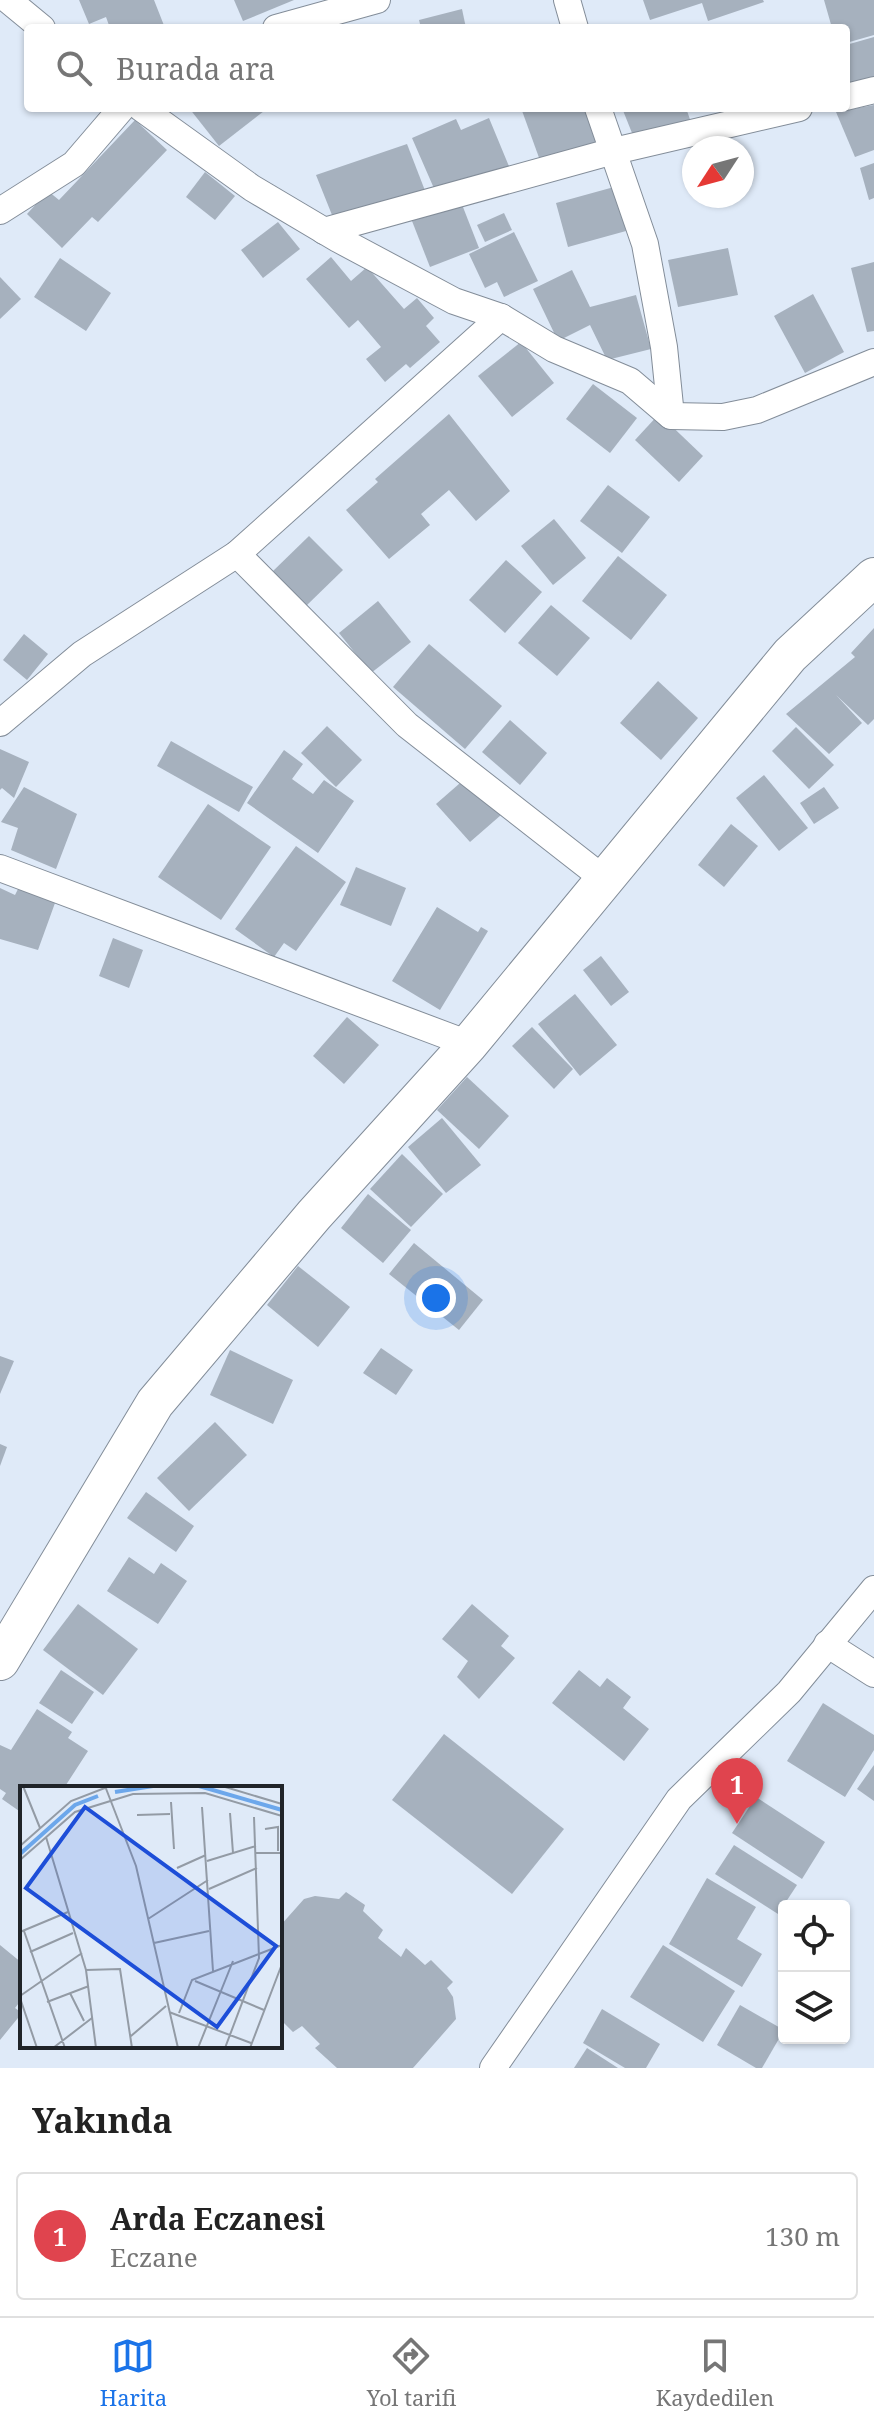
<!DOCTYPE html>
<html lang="tr">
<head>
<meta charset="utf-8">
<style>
  body { margin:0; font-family:"Noto Serif",serif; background:#f2f2f2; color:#222 }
  .controls { position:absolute; right:24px; bottom:24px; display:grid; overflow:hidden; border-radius:8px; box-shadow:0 2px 6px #0004 }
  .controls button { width:72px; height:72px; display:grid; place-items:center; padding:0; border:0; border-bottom:2px solid #e0e0e0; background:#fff; color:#222; font:40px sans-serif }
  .compass { position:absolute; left:682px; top:136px; width:72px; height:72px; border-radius:50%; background:#fff; box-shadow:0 2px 6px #0004; rotate:234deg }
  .you { position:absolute; left:436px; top:1298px; width:28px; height:28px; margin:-20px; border:6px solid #fff; border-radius:50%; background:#1a73e8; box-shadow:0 0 0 12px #1a73e833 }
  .badge { display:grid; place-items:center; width:52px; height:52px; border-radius:50%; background:#1a73e8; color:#fff; font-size:26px; font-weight:700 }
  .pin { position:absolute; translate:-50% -66px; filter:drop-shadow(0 2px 4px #0008) }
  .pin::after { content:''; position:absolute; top:42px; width:28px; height:24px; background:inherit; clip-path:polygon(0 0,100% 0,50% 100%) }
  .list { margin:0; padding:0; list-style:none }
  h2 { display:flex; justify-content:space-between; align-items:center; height:104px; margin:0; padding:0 32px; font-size:34px }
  h2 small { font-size:26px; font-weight:400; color:#767676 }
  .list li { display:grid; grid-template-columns:52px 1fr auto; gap:24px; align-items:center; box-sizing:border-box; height:128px; margin:0 16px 16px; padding:0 16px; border:2px solid #e0e0e0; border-radius:8px }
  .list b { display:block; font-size:30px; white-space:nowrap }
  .list p { margin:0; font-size:26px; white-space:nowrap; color:#767676 }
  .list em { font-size:26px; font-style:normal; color:#767676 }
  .icon { flex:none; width:44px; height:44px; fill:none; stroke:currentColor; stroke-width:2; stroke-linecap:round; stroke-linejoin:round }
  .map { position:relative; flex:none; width:874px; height:2068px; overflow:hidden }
  .search { position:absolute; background:#fff; box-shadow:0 2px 6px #0004; left:24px; right:24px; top:24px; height:88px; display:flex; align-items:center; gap:20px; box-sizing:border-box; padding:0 28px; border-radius:8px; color:#767676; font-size:30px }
  .sheet { height:248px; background:#fff }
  nav { display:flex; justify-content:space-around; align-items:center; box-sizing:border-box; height:112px; border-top:2px solid #e0e0e0; background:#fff; font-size:22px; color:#767676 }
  nav a { display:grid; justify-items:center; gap:4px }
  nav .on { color:#1a73e8 }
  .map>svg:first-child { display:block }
  .building { fill:#a6b1be }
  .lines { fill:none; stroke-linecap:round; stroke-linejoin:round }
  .street-casing { stroke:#838d99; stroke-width:28 }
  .secondary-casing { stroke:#838d99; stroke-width:40 }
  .street { stroke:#fff; stroke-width:26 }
  .secondary { stroke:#fff; stroke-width:38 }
  .inset-river { fill:none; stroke:#6ca7eb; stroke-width:4 }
  .inset-road { fill:none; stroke:#939ba5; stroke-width:2 }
  .view { fill:#1d4ed8; fill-opacity:0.15; stroke:#1d4ed8; stroke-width:4 }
  .inset-edge { fill:none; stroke:#202429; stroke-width:4 }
</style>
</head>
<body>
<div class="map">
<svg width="874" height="2068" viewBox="0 0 874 2068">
  <rect width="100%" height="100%" fill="#dfeaf8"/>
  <!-- building -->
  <g class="building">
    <polygon points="79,0 154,0 165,28 110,28 106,17 89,24"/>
    <polygon points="234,0 294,0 243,21"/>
    <polygon points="643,0 763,0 764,2 708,21 702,3 650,20"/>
    <polygon points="824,0 874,0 874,35 846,43 846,28 832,28"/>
    <polygon points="462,9 466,28 421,28 419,20"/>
    <polygon points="874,37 874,81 846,90 846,45"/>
    <polygon points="874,105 874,150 855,157 836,112"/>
    <polygon points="189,108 268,108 219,146"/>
    <polygon points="521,108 590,108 607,154 546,177"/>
    <polygon points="622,108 686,108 693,128 638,148"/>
    <polygon points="489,118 513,176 436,193 412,138 456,119 461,130"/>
    <polygon points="135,120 167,150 98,222 92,217 62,248 27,214 48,191 59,200"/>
    <polygon points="407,144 429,201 340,235 316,175"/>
    <polygon points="874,163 874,198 869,200 860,168"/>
    <polygon points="205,172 235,196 215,220 186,197"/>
    <polygon points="614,187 626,231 568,247 556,203"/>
    <polygon points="461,202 479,248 430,267 412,221"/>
    <polygon points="504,213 512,230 485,242 477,225"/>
    <polygon points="278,222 300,249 263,278 241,250"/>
    <polygon points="514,232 538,281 504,297 497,282 485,288 469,254"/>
    <polygon points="728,248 738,295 678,307 668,260"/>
    <polygon points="331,257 351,281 367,267 404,309 417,298 434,318 426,326 440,342 410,368 406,364 385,382 366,359 381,347 358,320 349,328 306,279"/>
    <polygon points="60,258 111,293 86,331 34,297"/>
    <polygon points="874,262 874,331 867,332 851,268"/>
    <polygon points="572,270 590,307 636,295 651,349 607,360 590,325 558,341 533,289"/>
    <polygon points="0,277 21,299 0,319"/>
    <polygon points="813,294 844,352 805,373 774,316"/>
    <polygon points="521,342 554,383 512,417 478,376"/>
    <polygon points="593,384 637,418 610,453 566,419"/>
    <polygon points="449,414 510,491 476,521 449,490 421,514 430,525 389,559 346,510 378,482 375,479"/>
    <polygon points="659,414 703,456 679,482 635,440"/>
    <polygon points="608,485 650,517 622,553 580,521"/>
    <polygon points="554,519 586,558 553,585 521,546"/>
    <polygon points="309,536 343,570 305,607 271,573"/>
    <polygon points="618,556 667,595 631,640 582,601"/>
    <polygon points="506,560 542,592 505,633 469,600"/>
    <polygon points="378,601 411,642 371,673 339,633"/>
    <polygon points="551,605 590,638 557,676 518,643"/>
    <polygon points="874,628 874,719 868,725 836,695 862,723 829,754 786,714 855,657 851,653"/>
    <polygon points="24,634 48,654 27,680 3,660"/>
    <polygon points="429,644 502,706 465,749 393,687"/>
    <polygon points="658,681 698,718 661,760 620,723"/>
    <polygon points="510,720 547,753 520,785 482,752"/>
    <polygon points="327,726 362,760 336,787 301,753"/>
    <polygon points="796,727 834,765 809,789 772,751"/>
    <polygon points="171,741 253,787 239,812 157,766"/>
    <polygon points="0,749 29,762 14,798 2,788 0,790"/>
    <polygon points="284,750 303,764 292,779 313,794 324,780 354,801 318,853 247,803"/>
    <polygon points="764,775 808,828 779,851 736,798"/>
    <polygon points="467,777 501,815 470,842 436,804"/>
    <polygon points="24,787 77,814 56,869 11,850 18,828 1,822"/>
    <polygon points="824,787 839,808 814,824 800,803"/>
    <polygon points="208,804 271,847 221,920 158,877"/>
    <polygon points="731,824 758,846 724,887 698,865"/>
    <polygon points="296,846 346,882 296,951 284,943 274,957 235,929"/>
    <polygon points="356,867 406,888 391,926 340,905"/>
    <polygon points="20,885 55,903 38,950 0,939 0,888 15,895"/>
    <polygon points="437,907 478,932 481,927 488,931 440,1010 392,981"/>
    <polygon points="113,938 143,950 129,988 99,976"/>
    <polygon points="601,956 629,992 611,1006 583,970"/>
    <polygon points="575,994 617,1045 580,1076 538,1024"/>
    <polygon points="347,1017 379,1045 344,1084 313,1056"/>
    <polygon points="532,1027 573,1069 554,1089 512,1046"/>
    <polygon points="467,1077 509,1116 479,1149 437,1110"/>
    <polygon points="442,1118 481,1165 446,1193 408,1147"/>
    <polygon points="402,1154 443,1194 411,1227 370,1189"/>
    <polygon points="368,1194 411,1230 383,1263 341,1228"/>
    <polygon points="414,1243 483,1300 459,1330 389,1274"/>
    <polygon points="298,1266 350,1307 318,1347 267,1305"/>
    <polygon points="381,1348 413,1370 396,1395 363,1373"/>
    <polygon points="230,1350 293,1380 273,1424 210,1395"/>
    <polygon points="0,1356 14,1361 0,1394"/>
    <polygon points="215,1422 247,1455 189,1511 157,1478"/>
    <polygon points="0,1444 7,1447 0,1466"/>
    <polygon points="146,1492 194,1526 176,1552 127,1518"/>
    <polygon points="129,1557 154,1574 161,1563 187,1581 158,1624 107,1591"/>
    <polygon points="78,1604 138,1649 103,1695 43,1650"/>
    <polygon points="472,1604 509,1636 501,1646 515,1658 479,1699 457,1677 468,1661 442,1639"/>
    <polygon points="61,1670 94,1692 72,1724 39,1703"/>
    <polygon points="579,1670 600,1687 607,1678 631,1697 623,1708 649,1729 624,1761 552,1703"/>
    <polygon points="823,1703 874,1735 874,1750 845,1797 787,1761"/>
    <polygon points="37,1709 72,1732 68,1738 88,1751 64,1788 22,1788 22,1813 2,1799 6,1793 0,1789 0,1745 11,1750"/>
    <polygon points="444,1734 564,1829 512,1894 392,1800"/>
    <polygon points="874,1765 874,1801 857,1789"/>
    <polygon points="756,1797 825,1842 802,1879 732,1833"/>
    <polygon points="734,1845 797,1885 778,1914 715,1874"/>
    <polygon points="707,1878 756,1907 737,1939 762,1954 742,1987 669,1944"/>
    <polygon points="346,1892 365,1905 363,1911 383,1930 378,1938 401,1957 406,1948 425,1965 431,1960 453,1982 447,1988 453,1997 456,2019 413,2068 337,2068 315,2048 320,2044 302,2026 293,2032 280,2019 280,1926 304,1899 315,1896 339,1899"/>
    <polygon points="0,1945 22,1963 22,1999 15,2008 22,2013 0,2040"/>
    <polygon points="663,1945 735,1991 703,2042 630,1997"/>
    <polygon points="740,2005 784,2030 762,2068 756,2068 717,2045"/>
    <polygon points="602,2009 660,2044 646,2068 625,2068 583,2043"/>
    <polygon points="587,2048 618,2068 574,2068"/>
  </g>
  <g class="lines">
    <!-- street casing -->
    <g class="street-casing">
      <g id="street">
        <polyline points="8,0 42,28"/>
        <polyline points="567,0 575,28"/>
        <polyline points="276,28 377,0"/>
        <polyline points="846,97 874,90"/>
        <polyline points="141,108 252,188 338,239 454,301 501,317 554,349 630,381 671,416 723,417 757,410 874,362"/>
        <polyline points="598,108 645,244 664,347 671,416"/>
        <polyline points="0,211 74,164 122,108"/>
        <polyline points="324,231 610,152 799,108"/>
        <polyline points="237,554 407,725 604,879"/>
        <polyline points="0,723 82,654 237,554 501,317"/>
        <polyline points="0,868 469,1044"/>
        <polyline points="827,1644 874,1674"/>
        <polyline points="493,2068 679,1799 789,1692 874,1589"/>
      </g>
    </g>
    <!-- secondary casing -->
    <g class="secondary-casing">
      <polyline id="secondary" points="0,1661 155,1403 314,1215 469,1044 790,655 874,577"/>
    </g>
    <!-- street -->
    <use href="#street" class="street"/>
    <!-- secondary -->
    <use href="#secondary" class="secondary"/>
  </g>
  <!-- overview -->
  <g transform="translate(20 1786)">
    <rect width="262" height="262" fill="#dfeaf8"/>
    <path class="inset-river" d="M179,0l83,24M95,6l38,-6M0,68l55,-49 23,-9"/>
    <path class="inset-road" d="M3,0l17,42M85,0l31,80 42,182M202,0l60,18M151,16l3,47M182,21l11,164M210,27l3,40M117,29l33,-1M245,43l13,-2v24M26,51l40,133 10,78M0,60l51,-45 39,-15M236,67h26M0,74l55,-48 58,-18 72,-1 77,23M187,75l49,-15M157,82l29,-13M189,103l48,-21M128,133l60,-39M4,145l41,117M0,146l48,-20M134,157l55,-12M10,166l43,-19M66,184l34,-1 12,79M175,195l69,29M50,207l14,28M0,210l62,-43M0,212l17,50M27,216l42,-16M149,226l82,31M159,227l13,-33 90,-35M111,250l35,-30M33,262l39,-30M178,262l35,-87M205,262l34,-90 -5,-141M230,262l32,-84"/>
    <path class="view" d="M65,21l191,139 -59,81 -191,-139z"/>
    <rect width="262" height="262" class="inset-edge"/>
  </g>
</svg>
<div class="controls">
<button><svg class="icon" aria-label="locate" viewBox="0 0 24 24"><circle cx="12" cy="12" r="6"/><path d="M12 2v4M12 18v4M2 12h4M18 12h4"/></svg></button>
<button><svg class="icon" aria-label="layers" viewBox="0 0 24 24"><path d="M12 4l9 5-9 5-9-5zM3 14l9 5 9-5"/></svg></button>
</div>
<svg class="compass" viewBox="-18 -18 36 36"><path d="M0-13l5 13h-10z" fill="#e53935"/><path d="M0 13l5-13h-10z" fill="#767676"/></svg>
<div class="you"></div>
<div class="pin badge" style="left:737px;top:1824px;background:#e0444e">1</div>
<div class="search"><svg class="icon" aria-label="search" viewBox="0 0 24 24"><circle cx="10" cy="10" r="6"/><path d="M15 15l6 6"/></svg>Burada ara</div>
</div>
<section class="sheet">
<h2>Yakında<small></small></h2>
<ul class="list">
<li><span class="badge" style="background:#e0444e">1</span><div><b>Arda Eczanesi</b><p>Eczane</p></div><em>130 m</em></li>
</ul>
</section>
<nav>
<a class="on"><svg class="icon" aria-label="map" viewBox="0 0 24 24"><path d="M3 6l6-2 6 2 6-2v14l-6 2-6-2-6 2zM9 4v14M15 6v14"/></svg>Harita</a>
<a><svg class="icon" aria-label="directions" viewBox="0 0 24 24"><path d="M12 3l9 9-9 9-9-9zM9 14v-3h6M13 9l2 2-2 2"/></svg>Yol tarifi</a>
<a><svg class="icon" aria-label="saved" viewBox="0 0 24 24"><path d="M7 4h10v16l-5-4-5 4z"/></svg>Kaydedilen</a>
</nav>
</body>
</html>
